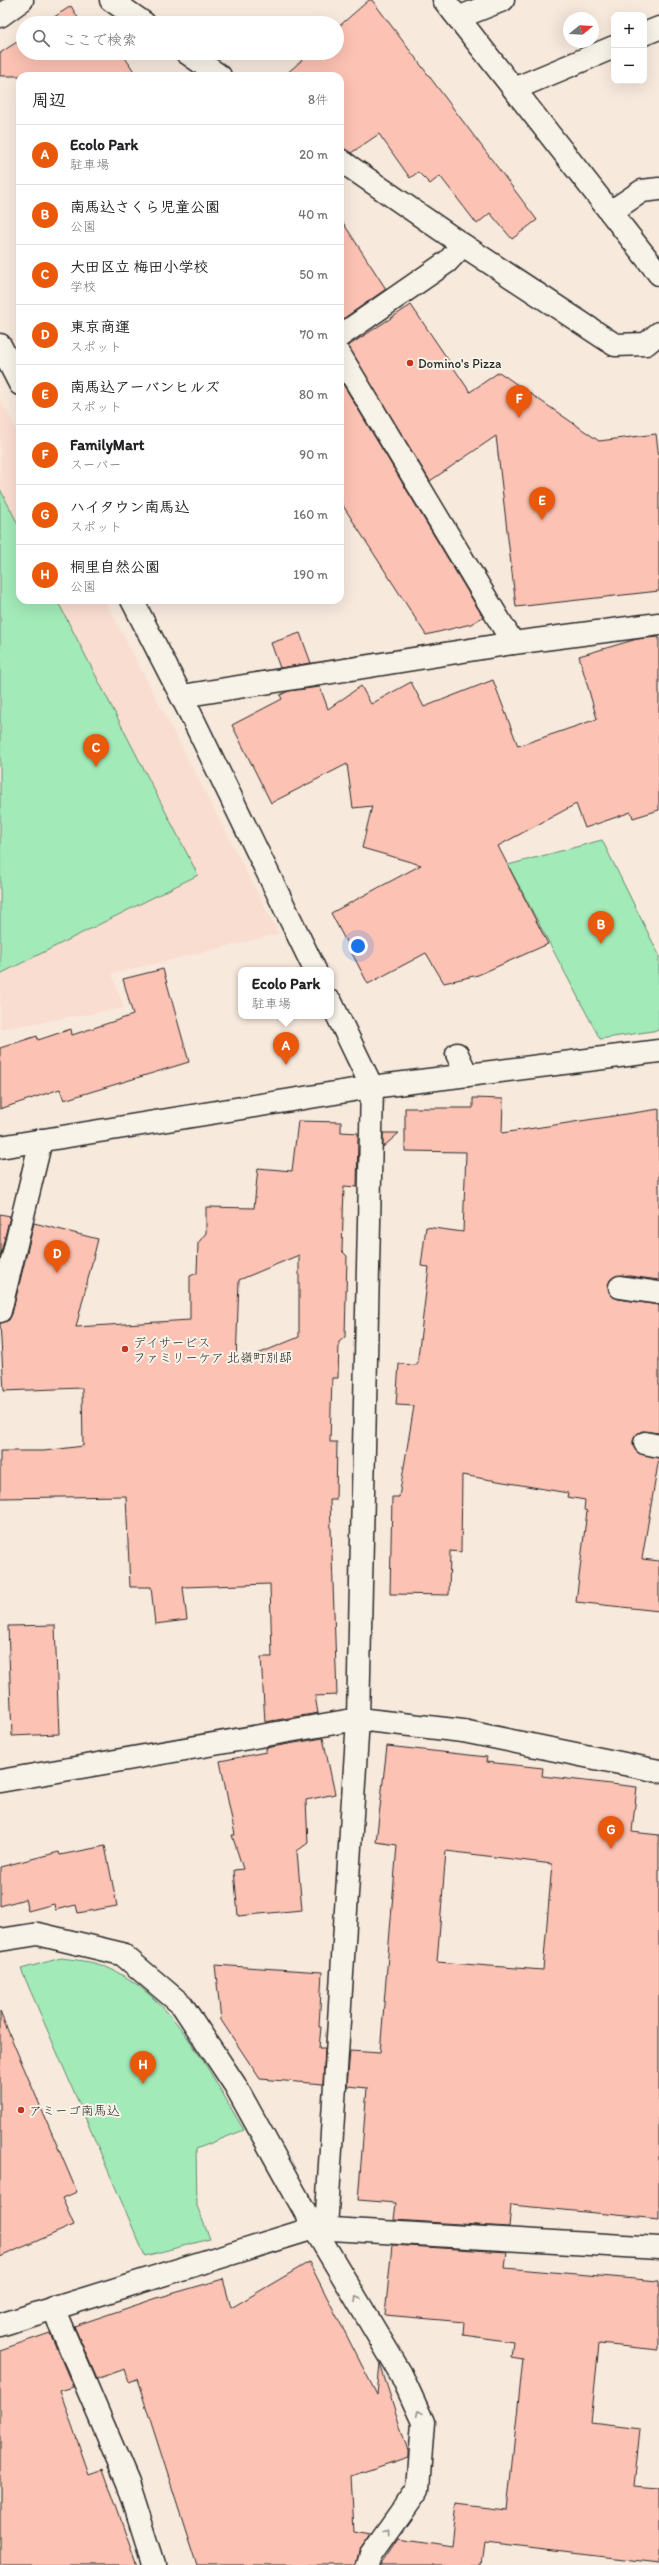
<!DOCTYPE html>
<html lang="ja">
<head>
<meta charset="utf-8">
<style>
  body { margin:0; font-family:Itim,"Klee One",sans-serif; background:#f2f2f2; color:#202124 }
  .controls { position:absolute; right:12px; top:12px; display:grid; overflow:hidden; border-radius:8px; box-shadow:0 4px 16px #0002 }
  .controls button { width:36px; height:36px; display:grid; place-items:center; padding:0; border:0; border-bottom:1px solid #e0e0e0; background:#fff; color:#202124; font:20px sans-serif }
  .compass { position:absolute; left:563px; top:12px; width:36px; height:36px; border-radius:50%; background:#fff; box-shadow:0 4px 16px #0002; rotate:72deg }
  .you { position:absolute; left:358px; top:946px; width:14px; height:14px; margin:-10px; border:3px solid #fff; border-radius:50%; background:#1a73e8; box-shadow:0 0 0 6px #1a73e833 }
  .badge { display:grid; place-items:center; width:26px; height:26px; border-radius:50%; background:#ea580c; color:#fff; font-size:13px; font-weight:700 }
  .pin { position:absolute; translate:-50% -33px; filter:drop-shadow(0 1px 2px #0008) }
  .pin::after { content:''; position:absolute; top:21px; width:14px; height:12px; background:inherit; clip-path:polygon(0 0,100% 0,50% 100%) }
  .popup { position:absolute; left:238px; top:967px; width:96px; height:52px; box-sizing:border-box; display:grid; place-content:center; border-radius:8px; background:#fff; filter:drop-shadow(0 1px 3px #0005); font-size:13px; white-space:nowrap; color:#757577 }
  .popup b { font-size:15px; color:#202124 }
  .popup::after { content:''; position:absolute; left:50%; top:100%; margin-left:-8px; border:8px solid transparent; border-top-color:#fff }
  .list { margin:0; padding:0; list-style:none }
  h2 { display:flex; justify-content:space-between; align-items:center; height:52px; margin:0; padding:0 16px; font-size:17px }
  h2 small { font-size:13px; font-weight:400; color:#757577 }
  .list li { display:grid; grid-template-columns:26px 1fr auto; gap:12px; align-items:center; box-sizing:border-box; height:60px; padding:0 16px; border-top:1px solid #e0e0e0 }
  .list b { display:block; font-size:15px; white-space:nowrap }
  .list p { margin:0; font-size:13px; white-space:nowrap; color:#757577 }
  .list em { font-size:13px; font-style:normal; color:#757577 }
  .icon { flex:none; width:22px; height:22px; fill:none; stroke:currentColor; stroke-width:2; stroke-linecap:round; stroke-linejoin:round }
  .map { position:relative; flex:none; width:659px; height:2565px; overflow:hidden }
  .search { position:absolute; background:#fff; box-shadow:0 4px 16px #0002; left:16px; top:16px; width:328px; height:44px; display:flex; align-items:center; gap:10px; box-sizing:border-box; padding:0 14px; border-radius:22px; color:#757577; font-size:15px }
  .panel { position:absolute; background:#fff; box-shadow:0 4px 16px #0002; left:16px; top:72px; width:328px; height:532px; border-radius:12px }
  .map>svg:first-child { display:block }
  .built { fill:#f9ddd0 }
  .green { fill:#a2eab8; stroke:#668a72 }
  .building { fill:#fcc2b3; stroke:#2b2b2b; fill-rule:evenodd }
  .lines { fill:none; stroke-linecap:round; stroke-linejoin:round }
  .minor-casing { stroke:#2b2b2b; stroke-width:25 }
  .minor { stroke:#f7f3e8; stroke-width:22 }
  .oneway { stroke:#918f8a }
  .poi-dot { fill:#c8321e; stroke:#f7f3e8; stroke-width:1.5 }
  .labels { text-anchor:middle; stroke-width:4; stroke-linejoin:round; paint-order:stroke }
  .poi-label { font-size:13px; fill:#2b2b2b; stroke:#f7f3e8; text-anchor:start }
</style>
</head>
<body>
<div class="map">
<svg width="659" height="2565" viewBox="0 0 659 2565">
  <rect width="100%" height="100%" fill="#f8e9dd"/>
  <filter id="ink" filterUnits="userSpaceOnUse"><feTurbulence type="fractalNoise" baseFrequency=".025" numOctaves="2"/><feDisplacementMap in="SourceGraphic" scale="8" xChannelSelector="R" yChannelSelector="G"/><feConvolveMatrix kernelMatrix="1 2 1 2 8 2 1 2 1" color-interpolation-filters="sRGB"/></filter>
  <g filter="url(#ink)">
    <!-- built -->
    <polygon class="built" points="0,398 20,437 20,600 105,600 279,934 112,974 124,1008 0,1029"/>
    <!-- green -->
    <g class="green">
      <polygon points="0,489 20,528 20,600 57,600 198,875 0,974"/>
      <polygon points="602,840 659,955 659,1030 600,1039 508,865"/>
      <path d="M61,1958c14,2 30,3 43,8 70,29 103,103 140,164l-48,19 1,57 13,33 -65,17 -124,-287z"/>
    </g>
    <!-- building -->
    <g class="building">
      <polygon points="369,0 372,0 537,220 512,239 490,213 477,224 440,176 430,184 418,172 410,178 379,134 351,153 340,148 340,76 284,76 310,53 337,53 337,28"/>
      <polygon points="71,6 81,23 45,23"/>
      <polygon points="23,38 23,53 122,53 137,76 0,76 0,53"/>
      <polygon points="340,218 386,289 340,321"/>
      <polygon points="411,305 470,392 499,372 599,441 656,434 659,457 659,591 516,607 496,436 430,481 348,346"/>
      <polygon points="340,379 483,617 471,624 426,635 340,501"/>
      <polygon points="300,633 311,663 280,668 271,643"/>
      <polygon points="659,637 659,810 633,818 631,812 585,828 576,804 498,846 548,944 478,975 444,983 426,953 368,984 331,913 421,865 362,848 372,806 353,808 347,764 271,803 232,725 282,699 280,695 289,691 320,687 328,709 361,686 371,704 411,682 424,707 493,680 518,746 597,719 579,656 637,639"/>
      <polygon points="163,969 189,1062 64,1100 60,1089 0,1109 0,1048 37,1036 38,1040 71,1029 72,1035 133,1015 123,979"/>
      <polygon points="473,1098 503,1099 502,1133 659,1109 659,1280 622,1275 611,1279 608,1285 609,1292 618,1299 659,1305 659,1433 642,1431 636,1435 633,1441 637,1452 659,1458 642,1559 659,1561 659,1611 576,1602 587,1511 584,1510 585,1500 567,1497 568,1493 462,1475 461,1552 450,1551 449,1595 390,1594 392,1497 399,1497 414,1406 396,1405 399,1364 417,1365 429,1267 421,1266 426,1227 463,1232 466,1152 405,1151 405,1108 473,1108"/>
      <path d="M298,1121l43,1v10l17,1 -1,54 -13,-1 -2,65 5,5 -2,81 -6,5 -1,36h-6l-2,64h7l-1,58h-6l7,195 -22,1 3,17 -53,9 -4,-65h11l-2,-73 -87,3 4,33 -32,4 -4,-37h-21l-4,-91 -126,2v-47h44l39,-5 -1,-58 -78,3 -4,-68 9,-3 3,-6 22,-91 64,16 -22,88 114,-7v-44l7,-3 1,-30 8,-10v-26l48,1 4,-40 34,3zM299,1255v82l-63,26 3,-83z"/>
      <polygon points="383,1133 399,1133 383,1147"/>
      <polygon points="0,1214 10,1216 0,1257"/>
      <polygon points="55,1625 59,1734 12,1736 8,1626"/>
      <polygon points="323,1738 335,1794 306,1800 308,1843 297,1851 302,1910 238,1916 234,1870 243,1869 232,1835 235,1835 220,1761 266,1752 266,1748"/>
      <path d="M387,1746l100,11 -1,5 57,6 -1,8 95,11 -5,45 27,3v384l-148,-14 -2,22 -115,-7 2,-17 -38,-3 9,-112 -20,-2 3,-35 30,2 17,-208 -21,-3zM446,1851l106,13 -9,106 -106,-8z"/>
      <polygon points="105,1846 117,1906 78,1913 76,1905 55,1910 54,1904 28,1911 25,1899 0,1906 0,1867 59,1852 60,1855"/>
      <polygon points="215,1965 322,1972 319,2027 321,2027 319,2048 325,2048 323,2084 260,2079 221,2020"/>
      <polygon points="0,2012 77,2192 62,2198 74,2225 0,2257"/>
      <polygon points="392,2245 507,2252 505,2268 659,2281 659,2350 599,2344 591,2423 640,2429 634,2486 659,2488 659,2563 484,2543 481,2565 381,2565 399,2538 451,2546 456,2504 507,2510 523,2359 511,2357 513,2342 463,2335 464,2322 385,2315"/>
      <polygon points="309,2262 377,2395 380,2364 408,2451 408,2457 351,2476 354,2531 371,2534 359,2551 356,2565 197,2565 137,2379 129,2382 125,2369 97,2379 74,2326 157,2298 223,2279 231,2308"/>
      <polygon points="50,2333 73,2387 60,2391 89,2474 103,2469 137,2565 0,2565 0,2350"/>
    </g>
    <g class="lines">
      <!-- minor casing -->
      <g class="minor-casing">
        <g id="minor">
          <polyline points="111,0 144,23"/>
          <polyline points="444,0 659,274"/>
          <polyline points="0,16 22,0"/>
          <polyline points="460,17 503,0"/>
          <polyline points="644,34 659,28"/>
          <polyline points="187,53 220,76"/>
          <polyline points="514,89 614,47"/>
          <polyline points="340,160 463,245 615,345 646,344 659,333"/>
          <polyline points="612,211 642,191 659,189"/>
          <polyline points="340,336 447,262 463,245"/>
          <polyline points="0,345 20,384"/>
          <polyline points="340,355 513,643"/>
          <polyline points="132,600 191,715 315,970"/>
          <polyline points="182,696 513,643 659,624"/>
          <polyline points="457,1054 467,1075"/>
          <polyline points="0,1147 372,1087 659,1051"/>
          <polyline points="620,1287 659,1293"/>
          <polyline points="0,1311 41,1140"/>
          <polyline points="645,1443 659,1446"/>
          <polyline points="0,1781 358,1719 463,1731 659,1771"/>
          <polyline points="0,1940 38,1934 122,1954 182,2005 235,2085 314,2228 401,2374 423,2422 418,2489 371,2555 368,2565"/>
          <polyline points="326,2228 358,1719 372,1087 331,1002"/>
          <polyline points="53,2308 128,2483 154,2565"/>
          <polyline points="0,2325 314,2228 659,2248"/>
        </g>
      </g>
      <!-- minor -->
      <use href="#minor" class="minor"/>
    </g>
    <!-- one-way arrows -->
    <defs><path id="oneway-chevron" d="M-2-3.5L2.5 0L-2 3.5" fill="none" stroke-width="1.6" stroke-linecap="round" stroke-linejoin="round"/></defs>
    <g class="oneway">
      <use href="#oneway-chevron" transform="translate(357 2299) rotate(-121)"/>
      <use href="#oneway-chevron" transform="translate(419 2413) rotate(-114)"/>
      <use href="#oneway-chevron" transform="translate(387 2532) rotate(-54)"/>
    </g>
  </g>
  <!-- markers -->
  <g class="poi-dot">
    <circle cx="410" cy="363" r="4"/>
    <circle cx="125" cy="1349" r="4"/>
    <circle cx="21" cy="2110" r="4"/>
  </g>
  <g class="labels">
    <!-- poi labels -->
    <g class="poi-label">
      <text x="418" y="368">Domino's Pizza</text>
      <text x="133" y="1347">デイサービス<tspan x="133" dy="15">ファミリーケア 北嶺町別邸</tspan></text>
      <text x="29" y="2115">アミーゴ南馬込</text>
    </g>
  </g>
</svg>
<div class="controls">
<button>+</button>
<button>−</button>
</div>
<svg class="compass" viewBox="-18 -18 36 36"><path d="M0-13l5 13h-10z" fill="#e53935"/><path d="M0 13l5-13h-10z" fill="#757577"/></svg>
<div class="you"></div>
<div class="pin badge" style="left:286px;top:1065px">A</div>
<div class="popup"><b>Ecolo Park</b>駐車場</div>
<div class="pin badge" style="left:601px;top:944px">B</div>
<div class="pin badge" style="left:96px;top:767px">C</div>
<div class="pin badge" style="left:57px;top:1273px">D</div>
<div class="pin badge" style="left:542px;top:520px">E</div>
<div class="pin badge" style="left:519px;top:418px">F</div>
<div class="pin badge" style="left:611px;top:1849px">G</div>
<div class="pin badge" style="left:143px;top:2084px">H</div>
<div class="search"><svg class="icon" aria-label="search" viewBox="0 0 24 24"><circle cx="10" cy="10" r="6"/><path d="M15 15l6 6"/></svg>ここで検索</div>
<section class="panel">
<h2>周辺<small>8件</small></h2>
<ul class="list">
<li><span class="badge">A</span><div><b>Ecolo Park</b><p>駐車場</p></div><em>20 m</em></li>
<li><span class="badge">B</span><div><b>南馬込さくら児童公園</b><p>公園</p></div><em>40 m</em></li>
<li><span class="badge">C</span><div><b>大田区立 梅田小学校</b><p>学校</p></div><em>50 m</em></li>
<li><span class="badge">D</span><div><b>東京商運</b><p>スポット</p></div><em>70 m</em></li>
<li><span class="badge">E</span><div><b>南馬込アーバンヒルズ</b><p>スポット</p></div><em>80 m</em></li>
<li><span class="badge">F</span><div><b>FamilyMart</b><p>スーパー</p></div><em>90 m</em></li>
<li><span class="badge">G</span><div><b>ハイタウン南馬込</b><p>スポット</p></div><em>160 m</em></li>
<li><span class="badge">H</span><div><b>桐里自然公園</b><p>公園</p></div><em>190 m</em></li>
</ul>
</section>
</div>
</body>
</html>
